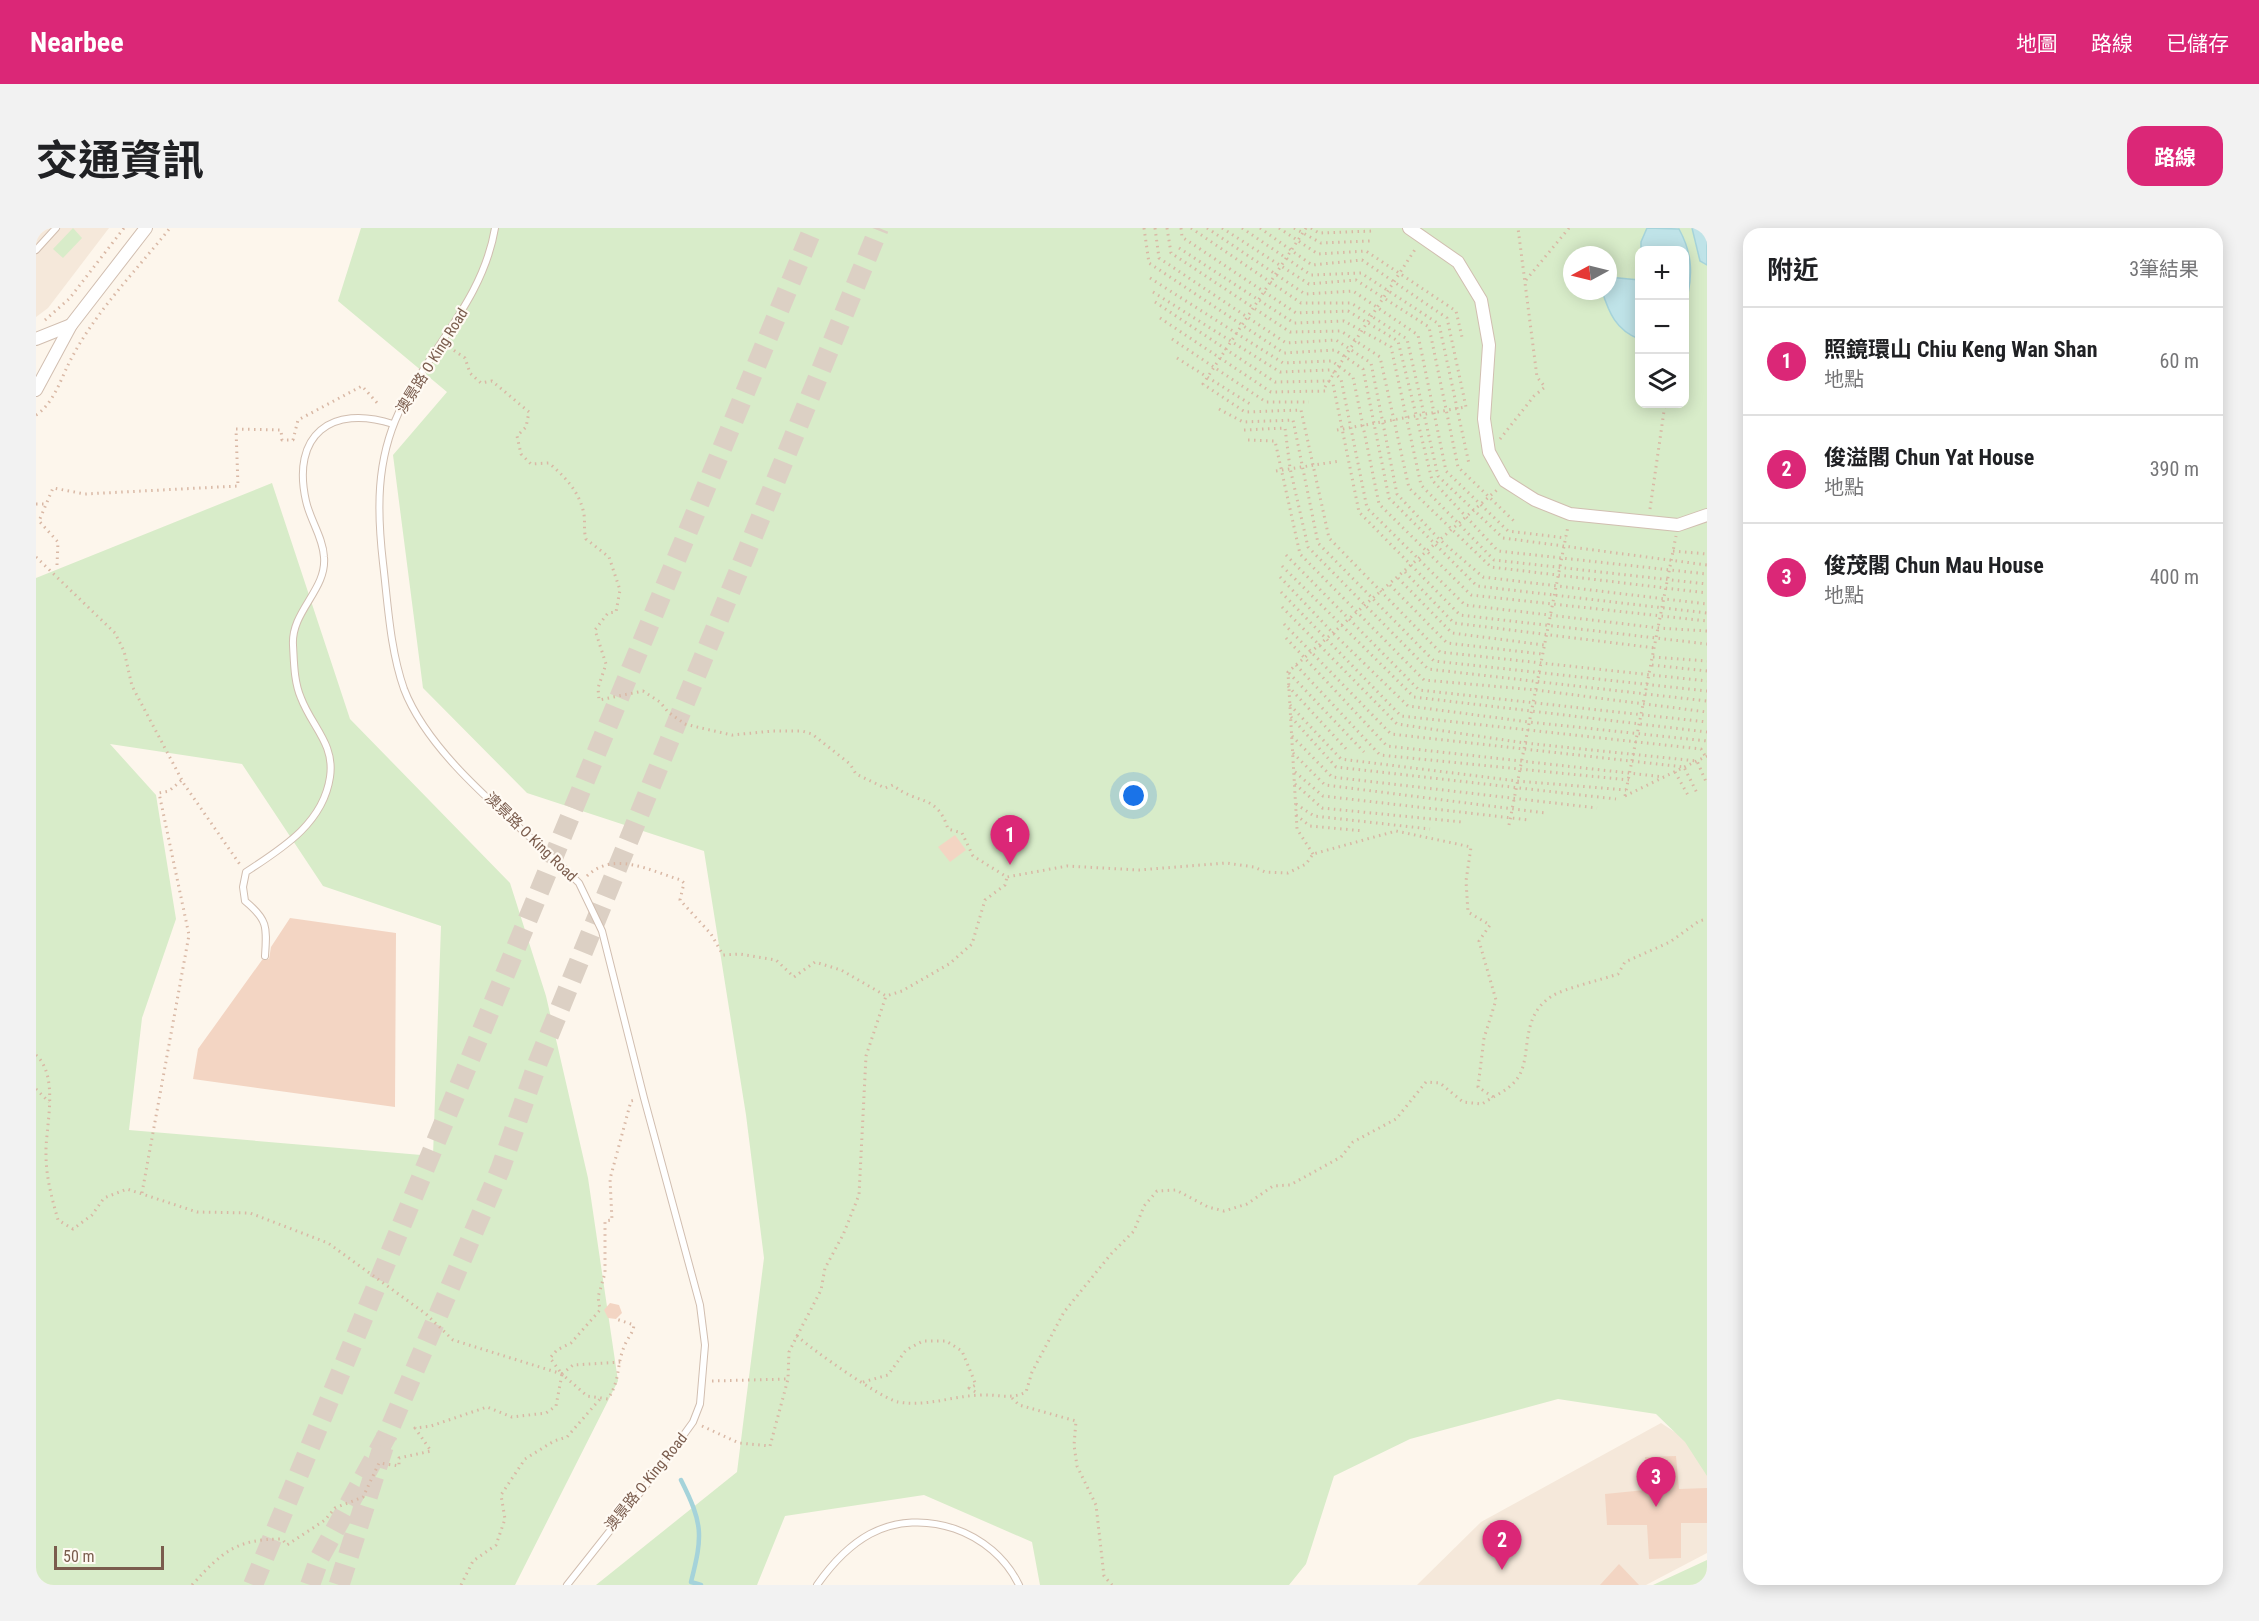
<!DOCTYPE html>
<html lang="zh-TW">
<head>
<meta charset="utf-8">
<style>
  body { margin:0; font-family:"Roboto Condensed","Noto Sans TC",sans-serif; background:#f2f2f2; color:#202124 }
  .controls { position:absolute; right:18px; top:18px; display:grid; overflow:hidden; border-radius:12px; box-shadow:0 3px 15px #0003 }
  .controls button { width:54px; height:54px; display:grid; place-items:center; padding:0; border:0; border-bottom:2px solid #e0e0e0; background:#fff; color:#202124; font:30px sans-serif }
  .compass { position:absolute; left:1527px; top:18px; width:54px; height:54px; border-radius:50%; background:#fff; box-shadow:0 3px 15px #0003; rotate:263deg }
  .scale { position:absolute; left:18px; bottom:15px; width:110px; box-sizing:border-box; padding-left:6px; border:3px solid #7a5c4d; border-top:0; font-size:16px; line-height:21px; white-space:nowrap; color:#7a5c4d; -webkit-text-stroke:4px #fffaf3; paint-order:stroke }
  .you { position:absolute; left:1098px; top:568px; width:21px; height:21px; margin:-15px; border:4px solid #fff; border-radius:50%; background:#1a73e8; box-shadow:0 0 0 9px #1a73e833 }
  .badge { display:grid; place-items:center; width:39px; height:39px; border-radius:50%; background:#db2777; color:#fff; font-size:20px; font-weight:700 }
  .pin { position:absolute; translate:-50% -50px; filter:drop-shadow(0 2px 3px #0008) }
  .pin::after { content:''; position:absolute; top:32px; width:21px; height:18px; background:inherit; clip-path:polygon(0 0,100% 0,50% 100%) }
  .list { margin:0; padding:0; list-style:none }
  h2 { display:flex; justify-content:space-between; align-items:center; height:78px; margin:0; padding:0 24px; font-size:26px }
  h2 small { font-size:20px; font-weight:400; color:#757577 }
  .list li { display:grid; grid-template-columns:39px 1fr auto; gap:18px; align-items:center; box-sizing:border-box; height:108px; padding:0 24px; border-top:2px solid #e0e0e0 }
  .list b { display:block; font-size:22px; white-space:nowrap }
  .list p { margin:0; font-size:20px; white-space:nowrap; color:#757577 }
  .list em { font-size:20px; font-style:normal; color:#757577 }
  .icon { flex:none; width:33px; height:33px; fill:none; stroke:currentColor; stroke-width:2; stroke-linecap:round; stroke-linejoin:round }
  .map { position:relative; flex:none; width:1671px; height:1357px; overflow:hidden; border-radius:18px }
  header { display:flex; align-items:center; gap:36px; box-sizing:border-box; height:84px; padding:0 30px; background:#db2777; color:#fff }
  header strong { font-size:28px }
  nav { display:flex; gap:33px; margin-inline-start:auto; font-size:21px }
  .intro { display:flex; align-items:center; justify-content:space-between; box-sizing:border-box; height:144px; padding:0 36px }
  h1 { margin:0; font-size:42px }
  .button { padding:15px 27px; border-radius:18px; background:#db2777; color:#fff; font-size:21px; font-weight:700 }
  main { display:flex; gap:36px; padding:0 36px }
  aside { flex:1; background:#fff; border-radius:18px; box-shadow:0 3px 15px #0003 }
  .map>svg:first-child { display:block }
  .residential { fill:#f5e8da }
  .green { fill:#d8ecc9; fill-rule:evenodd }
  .water { fill:#bfe3e8; stroke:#a5d3da; stroke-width:1.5 }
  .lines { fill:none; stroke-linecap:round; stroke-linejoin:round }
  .stream { stroke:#a5d3da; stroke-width:4.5 }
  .building { fill:#f3d5c3 }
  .trunk-tunnel { stroke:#dcd0c4; stroke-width:20; stroke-dasharray:20 10; stroke-linecap:butt }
  .motorway-tunnel { stroke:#dcd0c4; stroke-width:21; stroke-dasharray:21 10; stroke-linecap:butt }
  .service-casing { stroke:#d1beb0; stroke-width:8 }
  .minor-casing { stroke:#d1beb0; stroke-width:14 }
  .path { stroke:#d9b8a5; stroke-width:3; stroke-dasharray:1.5 4.5; stroke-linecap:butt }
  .service { stroke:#fff; stroke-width:6 }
  .minor { stroke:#fff; stroke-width:12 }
  .labels { text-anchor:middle; stroke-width:4.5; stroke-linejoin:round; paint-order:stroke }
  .street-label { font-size:15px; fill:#7a5c4d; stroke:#fffaf3 }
</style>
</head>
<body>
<header>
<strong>Nearbee</strong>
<nav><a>地圖</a><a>路線</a><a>已儲存</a></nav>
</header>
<div class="intro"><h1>交通資訊</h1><a class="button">路線</a></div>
<main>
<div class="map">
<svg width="1671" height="1357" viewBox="0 0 1671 1357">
  <rect width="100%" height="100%" fill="#fdf6ec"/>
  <!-- residential -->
  <g class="residential">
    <polygon points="0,0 73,0 12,80 0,89"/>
    <polygon points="1625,1195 1671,1225 1671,1325 1610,1357 1381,1357 1445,1294"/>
  </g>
  <!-- green -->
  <g class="green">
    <polygon points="37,0 46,10 27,30 17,21"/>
    <path d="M325,0h1286l-7,22 -1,30 -31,-3v-22h-36v36h30c7,22 15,39 37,48l1,65h44v-110h4c5,-25 3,-43 -10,-66h14l8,33 7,4v1211l-22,-34 -29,-28 -98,-15 -148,40 -76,37 -28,88 -17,21h-249l-8,-43 -108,-47 -139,21 -28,69h-161l141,-113 27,-214 -18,-143 -42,-264 -177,-58 -104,-105 -30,-233 54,-63 -109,-91z"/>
    <path d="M236,255l78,236 160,164 36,113 42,182 30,203 -103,204h-479v-1007zM74,516l132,20 81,122 118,40 -8,230 -304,-26 13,-112 34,-99 -20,-124z"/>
    <polygon points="1671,1332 1671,1357 1617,1357"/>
  </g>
  <!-- water -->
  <g class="water">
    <path d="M1611,0l32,1c12,22 14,41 9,65h-3l-1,-44h-43v-8z"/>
    <polygon points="1656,0 1671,0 1671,37 1664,33"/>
    <path d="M1572,49l31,3v59c-23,-9 -30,-26 -37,-48h6z"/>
  </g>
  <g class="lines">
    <!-- stream -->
    <path class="stream" d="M645,1252c22,44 22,55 10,102l10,3"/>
  </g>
  <!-- building -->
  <g class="building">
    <polygon points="919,607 930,622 914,634 902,619"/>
    <polygon points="254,690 360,705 359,879 157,851 162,821 226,732 233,731 235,719"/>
    <polygon points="574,1075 583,1077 586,1085 580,1091 572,1090 568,1082"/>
    <polygon points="1640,1228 1643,1261 1671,1260 1671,1295 1645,1295 1645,1330 1613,1331 1611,1297 1571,1297 1569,1266 1609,1262 1609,1229"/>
    <polygon points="1583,1336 1603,1357 1564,1357"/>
  </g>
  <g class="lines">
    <!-- trunk-tunnel -->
    <g class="trunk-tunnel">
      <polyline points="217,1357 777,0"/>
      <polyline points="274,1357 284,1329 351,1207 464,942 502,834 843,0"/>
    </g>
    <!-- motorway-tunnel -->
    <polyline class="motorway-tunnel" points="303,1357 351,1207"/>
    <!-- service casing -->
    <g class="service-casing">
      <g id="service">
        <path d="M459,0c-12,72 -65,120 -96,184 -23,49 -22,99 -16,151 5,42 7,86 21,126 28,73 120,138 175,194l23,48 42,167 56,207 5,40 -5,59 -7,18 -31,43 -95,120"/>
        <polyline points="0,22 20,0"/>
        <path d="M229,728c2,-29 3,-36 -20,-55l-2,-14 3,-15c35,-23 77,-48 84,-95 5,-33 -18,-50 -29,-79 -7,-16 -7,-36 -8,-53 -2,-34 34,-55 31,-88 -1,-20 -14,-37 -18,-56 -15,-66 25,-97 87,-77"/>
        <path d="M781,1357c14,-20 31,-39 53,-51 53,-28 123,-3 149,51"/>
      </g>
    </g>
    <!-- minor casing -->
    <g class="minor-casing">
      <g id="minor">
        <polyline points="1373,0 1422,34 1445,72 1453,117 1448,191 1453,224 1469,253 1499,272 1534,286 1642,297 1671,287"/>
        <polyline points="0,111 35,97"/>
        <polyline points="0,162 35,97 110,0"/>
      </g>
    </g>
    <!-- path -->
    <g class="path">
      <polyline points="1108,0 1113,35 1248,125 1299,122 1327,141 1353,270 1441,358 1671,385"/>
      <polyline points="1119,0 1123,30 1250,115 1300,112 1335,135 1361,266 1403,311 1447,349 1671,376"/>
      <polyline points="1131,0 1135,25 1254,104 1305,103 1344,129 1373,260 1455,339 1671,365"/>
      <polyline points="1145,0 1146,9 1260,85 1312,83 1362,113 1396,252 1462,323 1671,346"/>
      <polyline points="1155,0 1265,75 1315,75 1371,111 1402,248 1467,310 1671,337"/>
      <polyline points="1171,0 1269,66 1317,63 1382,107 1410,243 1472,303 1530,310"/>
      <polyline points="1186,0 1273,56 1320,52 1393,99 1422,239 1480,295"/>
      <polyline points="1206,0 1275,47 1325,45 1403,96 1433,236"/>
      <polyline points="1224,0 1276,37 1326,32 1411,90 1430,179"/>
      <polyline points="1243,0 1282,26 1330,23 1420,83 1426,109"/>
      <polyline points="1258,0 1285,15 1335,13"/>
      <polyline points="1270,0 1167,156 1209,184 1265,182 1293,310 1404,424 1671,453"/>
      <polyline points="1275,0 1283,5 1338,3"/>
      <polyline points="1143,20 1258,95 1308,93 1355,119 1385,257 1458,332 1671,356"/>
      <polyline points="1114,50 1247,135 1296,133 1317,149 1343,276 1435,367 1671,393"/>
      <polyline points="1490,52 1533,0"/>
      <polyline points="1117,64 1244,144 1295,142 1305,151 1331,280 1429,377 1623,400 1671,403"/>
      <polyline points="1119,74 1239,154 1293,153 1297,156 1323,284 1424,387 1671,416"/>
      <polyline points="1124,90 1235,164 1290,163"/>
      <polyline points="9,92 33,71 88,0"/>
      <polyline points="1136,111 1230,174 1273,174"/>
      <path d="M413,119l16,11 5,15 11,10 11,-2 37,31 -3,15 -9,9 4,18 10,10 18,-1c15,13 29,27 34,47 3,10 0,19 3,29l23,18 11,33 -4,22 -8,1 -13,17 11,34 -8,24 1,12 44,-9 17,11 8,10 17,12 16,4 31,7 41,-4h29l10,3 38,30 6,10 29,14 8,-3c23,20 44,8 55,44l14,4 11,23 34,21 60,-11 72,4 87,-7 28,4 11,5 23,1 18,-9 7,-10 83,-23 75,16 -5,34 2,31 22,13 -11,16 17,59 -12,38 -6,49 15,10"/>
      <polyline points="1141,130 1214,176"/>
      <polyline points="1289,159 1380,20"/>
      <polyline points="1183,181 1207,194 1257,192 1282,315 1398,433 1671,463"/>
      <path d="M0,187c16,-10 24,-33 32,-50 25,-51 67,-93 102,-137"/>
      <polyline points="1208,202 1249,200 1254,240 1272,319 1392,441 1671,473"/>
      <polyline points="1301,202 1429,179"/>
      <polyline points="1464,211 1498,168 1509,159 1501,149 1482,0"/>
      <polyline points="1212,212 1239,213 1264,326 1388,452 1500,462 1671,484"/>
      <polyline points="1240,243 1304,233"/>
      <polyline points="0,276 11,276"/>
      <polyline points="1614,281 1629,176"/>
      <polyline points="1637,323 1671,326"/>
      <polyline points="1250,327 1383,462 1671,494"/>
      <polyline points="0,329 79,405 88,423 96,458 148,556 205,638"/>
      <polyline points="21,337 22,314 3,293 17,260 49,266 202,258 200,201 245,202 246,212 257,212 262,192 326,158 343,177"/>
      <polyline points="1246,338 1378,469 1671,504"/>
      <polyline points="1369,344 1418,395 1619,420"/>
      <polyline points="1244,349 1297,405 1372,478 1493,494 1671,513"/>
      <polyline points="1362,350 1416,405 1508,417"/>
      <polyline points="1354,357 1411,415 1506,426"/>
      <polyline points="1245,364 1365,488 1665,521 1671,531"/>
      <polyline points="1246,379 1361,496 1489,515 1661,533 1671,556"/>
      <polyline points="1248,396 1355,506 1648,539 1662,567"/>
      <polyline points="1250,410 1351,518 1628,549"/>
      <polyline points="1617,429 1671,433"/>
      <polyline points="1260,437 1344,527 1593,552"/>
      <polyline points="1616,437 1671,443"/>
      <polyline points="1253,445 1328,524"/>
      <polyline points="1252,458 1312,523"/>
      <polyline points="1254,477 1305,531 1481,553 1590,562"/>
      <polyline points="1255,489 1300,539 1580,571"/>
      <polyline points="1256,508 1296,549 1561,580"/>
      <polyline points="1257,525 1289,557 1510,585"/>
      <polyline points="1259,544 1287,568 1493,592"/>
      <polyline points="1639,544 1653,569"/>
      <polyline points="1259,556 1286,580 1426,594"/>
      <polyline points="1589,568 1640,308"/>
      <polyline points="1589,568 1671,528"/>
      <polyline points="1260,576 1278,588 1394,601"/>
      <polyline points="1260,587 1274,598 1328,603"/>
      <polyline points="1473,597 1532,298"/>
      <polyline points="1277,626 1261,601 1252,444 1462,261"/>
      <path d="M551,648c27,-26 63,-5 94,4l3,3 -4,17 31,34 12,21 17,-1 36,6 18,17 21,-15 26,8 45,26 16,-5 47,-27 23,-20 13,-44 20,-15 2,-8"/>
      <path d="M0,827c24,22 9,73 10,100 0,22 6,44 12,65l15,9 19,-14 12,-17 23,-9 70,23 53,1 78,30 98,71 27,26 109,34 25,22 21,3c13,-21 8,-32 16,-52 3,-9 9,-13 10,-22l-18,-6"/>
      <polyline points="0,861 13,874"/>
      <polyline points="106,965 153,707 123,565 133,563 147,551"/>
      <polyline points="761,1108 785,1062 789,1040 807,1007 823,967 830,828 850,768"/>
      <polyline points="526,1146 537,1137 585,1134"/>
      <polyline points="676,1153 752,1151"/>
      <polyline points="827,1154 852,1147 870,1122 887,1113 910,1113 926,1123 940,1157 933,1160 943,1166"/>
      <polyline points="976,1170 983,1177 1040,1193 1038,1217 1041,1238 1060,1277 1068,1348 1076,1357"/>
      <path d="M666,1198l37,17 31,3 18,-67 1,-27 8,-16c14,13 85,63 101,66 29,5 54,-6 83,-7 16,-1 29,5 45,-3l6,-20 32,-60 47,-58 23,-23 10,-25 13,-15 19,-1 32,17 16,4 23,-7 26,-18 17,-1 51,-28 12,-15 43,-23 30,-37 14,1 23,19 19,2c10,-7 27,-14 34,-24 18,-21 1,-62 36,-84 13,-8 49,-16 66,-22l7,-12 45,-20 29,-21 8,-2"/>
      <path d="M156,1357c30,-33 44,-46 90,-46l5,6 38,-25 10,-12 28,-11 16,-34 20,3v-8l32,-7 -16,-23 16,-2 56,-19 25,10 34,-4 10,-7 6,-32 -12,-16 7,-8 14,-7 29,-33 -2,-13 7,-24v-52l7,-1 -2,-41 21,-78 4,-1"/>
      <polyline points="425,1357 437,1333 460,1317 469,1291 465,1267 489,1231 518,1213 531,1209 564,1171"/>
    </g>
    <!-- service -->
    <use href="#service" class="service"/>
    <!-- minor -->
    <use href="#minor" class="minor"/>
  </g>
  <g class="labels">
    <!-- street labels -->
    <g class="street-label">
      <text transform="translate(396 133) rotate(-58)" y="5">澳景路 O King Road</text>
      <text transform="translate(495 609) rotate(44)" y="5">澳景路 O King Road</text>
      <text transform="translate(610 1254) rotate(-51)" y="5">澳景路 O King Road</text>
    </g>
  </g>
</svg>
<div class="controls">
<button>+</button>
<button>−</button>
<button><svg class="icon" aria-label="layers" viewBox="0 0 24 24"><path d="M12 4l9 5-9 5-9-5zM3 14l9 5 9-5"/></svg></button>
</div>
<svg class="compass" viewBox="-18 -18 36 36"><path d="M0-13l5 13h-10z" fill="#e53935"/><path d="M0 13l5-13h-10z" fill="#757577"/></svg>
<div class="scale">50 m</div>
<div class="you"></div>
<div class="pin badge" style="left:974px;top:637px">1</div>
<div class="pin badge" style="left:1466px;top:1342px">2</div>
<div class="pin badge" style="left:1620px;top:1279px">3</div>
</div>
<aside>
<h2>附近<small>3筆結果</small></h2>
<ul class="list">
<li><span class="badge">1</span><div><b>照鏡環山 Chiu Keng Wan Shan</b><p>地點</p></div><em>60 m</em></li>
<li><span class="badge">2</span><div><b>俊溢閣 Chun Yat House</b><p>地點</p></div><em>390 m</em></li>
<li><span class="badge">3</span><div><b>俊茂閣 Chun Mau House</b><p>地點</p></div><em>400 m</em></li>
</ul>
</aside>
</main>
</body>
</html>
